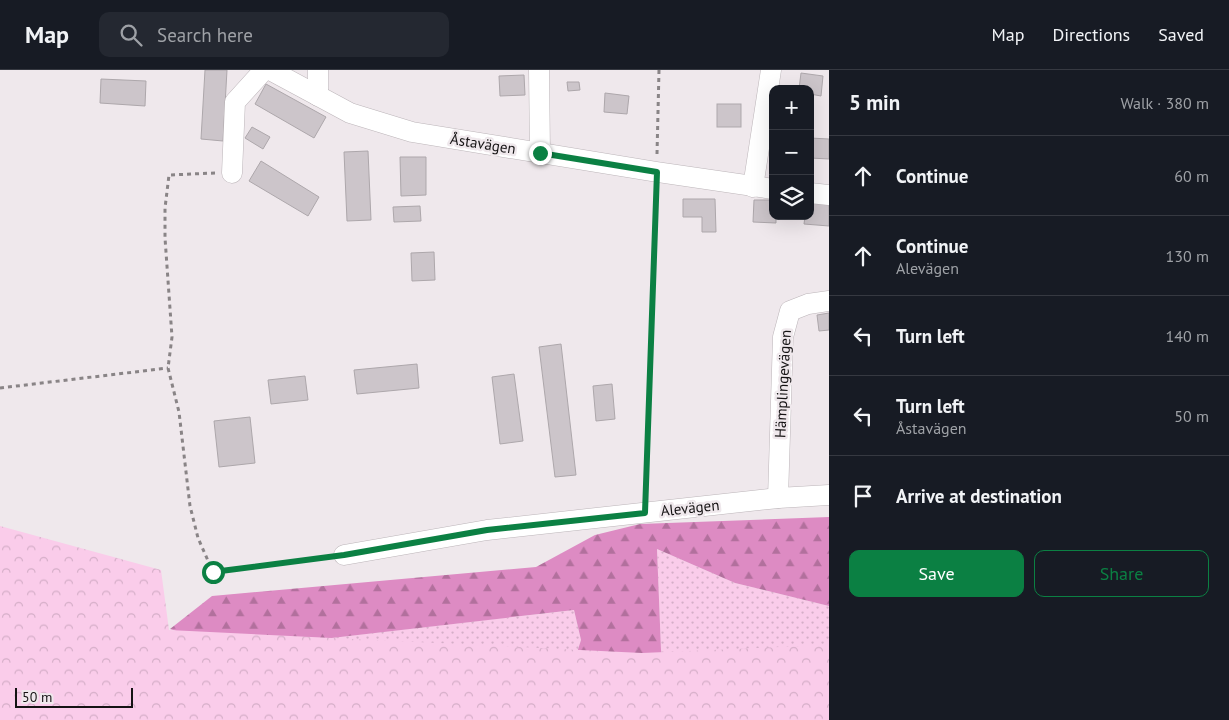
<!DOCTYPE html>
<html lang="en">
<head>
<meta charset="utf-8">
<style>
  body { margin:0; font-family:"PT Sans",sans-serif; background:#242831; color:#f1f3f6 }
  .controls { position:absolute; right:15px; top:15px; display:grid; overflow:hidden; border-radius:10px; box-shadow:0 5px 20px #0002 }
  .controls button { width:45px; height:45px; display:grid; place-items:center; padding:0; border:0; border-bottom:1px solid #363941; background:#171b24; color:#f1f3f6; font:25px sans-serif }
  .scale { position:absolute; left:15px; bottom:12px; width:118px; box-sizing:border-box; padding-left:5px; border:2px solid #151314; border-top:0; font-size:14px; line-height:18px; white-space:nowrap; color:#151314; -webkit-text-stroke:4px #efe8ec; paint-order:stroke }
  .stop { position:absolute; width:15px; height:15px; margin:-11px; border:4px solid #0b8043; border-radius:50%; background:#fff }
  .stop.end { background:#0b8043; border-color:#fff; box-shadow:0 1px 5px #0008 }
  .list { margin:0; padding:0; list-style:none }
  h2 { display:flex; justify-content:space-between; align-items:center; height:65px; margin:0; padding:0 20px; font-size:21px }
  h2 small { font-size:16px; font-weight:400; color:#9ea1a6 }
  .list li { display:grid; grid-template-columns:32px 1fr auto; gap:15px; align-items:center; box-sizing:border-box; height:80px; padding:0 20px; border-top:1px solid #363941 }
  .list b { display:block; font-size:19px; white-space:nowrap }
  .list p { margin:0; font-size:16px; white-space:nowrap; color:#9ea1a6 }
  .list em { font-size:16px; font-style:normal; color:#9ea1a6 }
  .actions { display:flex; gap:10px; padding:15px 20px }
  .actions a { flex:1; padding:11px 0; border:1px solid #0b8043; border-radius:10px; text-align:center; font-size:18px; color:#0b8043 }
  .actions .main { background:#0b8043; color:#fff }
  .icon { flex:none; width:28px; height:28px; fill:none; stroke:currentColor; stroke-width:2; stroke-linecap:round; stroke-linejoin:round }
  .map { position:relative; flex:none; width:829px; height:650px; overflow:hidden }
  header { display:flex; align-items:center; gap:30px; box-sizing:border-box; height:70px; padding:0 25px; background:#171b24; border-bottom:1px solid #363941 }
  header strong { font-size:24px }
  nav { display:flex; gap:28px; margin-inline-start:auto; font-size:18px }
  .search { width:350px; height:45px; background:#242831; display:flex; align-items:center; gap:12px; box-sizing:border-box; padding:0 18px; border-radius:10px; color:#9ea1a6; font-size:19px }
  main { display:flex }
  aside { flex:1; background:#171b24 }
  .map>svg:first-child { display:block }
  .grass { fill:url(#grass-dots) }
  .forest { fill:url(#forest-firs) }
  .park { fill:url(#park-crowns) }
  .building { fill:#ccc5ca; stroke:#ada7ab }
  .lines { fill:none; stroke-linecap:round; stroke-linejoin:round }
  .minor-casing { stroke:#bcb5b9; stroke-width:21 }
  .path { stroke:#898486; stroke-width:3; stroke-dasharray:4 4; stroke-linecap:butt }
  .minor { stroke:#fff; stroke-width:20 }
  .route { stroke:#0b8043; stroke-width:6 }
  .labels { text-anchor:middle; stroke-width:5; stroke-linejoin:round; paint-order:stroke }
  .street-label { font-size:15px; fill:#151314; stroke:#efe8ec }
</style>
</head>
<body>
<header>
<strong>Map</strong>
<div class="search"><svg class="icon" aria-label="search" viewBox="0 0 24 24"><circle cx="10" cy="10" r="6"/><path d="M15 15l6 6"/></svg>Search here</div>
<nav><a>Map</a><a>Directions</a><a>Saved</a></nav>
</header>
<main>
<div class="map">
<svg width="829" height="650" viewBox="0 0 829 650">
  <defs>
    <pattern id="grass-dots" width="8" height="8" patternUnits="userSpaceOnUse" patternTransform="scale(1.25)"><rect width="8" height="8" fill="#faccea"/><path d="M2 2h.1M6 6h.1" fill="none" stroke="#d5aec8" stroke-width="1.8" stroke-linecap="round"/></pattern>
    <pattern id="forest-firs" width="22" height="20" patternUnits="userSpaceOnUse" patternTransform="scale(1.25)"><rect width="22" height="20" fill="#dd8bc3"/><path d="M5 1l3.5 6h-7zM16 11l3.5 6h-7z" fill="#b2709d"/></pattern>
    <pattern id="park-crowns" width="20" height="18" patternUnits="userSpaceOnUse" patternTransform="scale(1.25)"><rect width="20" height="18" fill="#faccea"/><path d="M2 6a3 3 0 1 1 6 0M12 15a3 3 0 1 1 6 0" fill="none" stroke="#d5aec8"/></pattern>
  </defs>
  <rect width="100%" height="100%" fill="#efe8ec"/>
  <!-- grass -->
  <g class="grass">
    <polygon points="657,479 735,513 829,536 829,650 675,650 661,580"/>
    <polygon points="574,540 581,570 555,650 240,650 261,576"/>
  </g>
  <!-- forest -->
  <polygon class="forest" points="829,447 829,536 735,513 657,479 661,580 675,650 555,650 581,570 574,540 262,576 248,584 170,559 212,526 536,497 595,465 640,454"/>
  <!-- park -->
  <polygon class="park" points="0,456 161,500 169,560 642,583 829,575 829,650 0,650"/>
  <!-- building -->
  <g class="building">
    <polygon points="205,0 227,0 223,71 201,69"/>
    <polygon points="801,3 823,6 821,26 810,24 810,19 799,19"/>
    <polygon points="524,5 525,25 500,26 499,6"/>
    <polygon points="101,9 146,11 145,36 100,33"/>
    <polygon points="567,12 579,12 580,20 568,21"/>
    <polygon points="266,14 326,47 314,68 255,34"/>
    <polygon points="605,23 629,26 627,44 604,42"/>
    <rect x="717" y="34" width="24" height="23"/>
    <polygon points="252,57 270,67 263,79 245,68"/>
    <polygon points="810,68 829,69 829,89 810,88"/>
    <polygon points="368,81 371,150 347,151 344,82"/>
    <polygon points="400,87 426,87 426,125 401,126"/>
    <polygon points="261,91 319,127 308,146 249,111"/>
    <polygon points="683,129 715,129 716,162 702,162 702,147 683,147"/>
    <polygon points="754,130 773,130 773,146 776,146 776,153 753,152"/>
    <polygon points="810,133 829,134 829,156 804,154 805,146 810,146"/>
    <polygon points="420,136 421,151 394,152 393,137"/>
    <polygon points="434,182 435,210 412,211 411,183"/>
    <polygon points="829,243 829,260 819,261 817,245"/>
    <polygon points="561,274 576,405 555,407 539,277"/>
    <polygon points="417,294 419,318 357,324 354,300"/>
    <polygon points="514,304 523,371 500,374 492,307"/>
    <polygon points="305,306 308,330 271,334 268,310"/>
    <polygon points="612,314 615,349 596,351 593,316"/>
    <polygon points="250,347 255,393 219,397 214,351"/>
  </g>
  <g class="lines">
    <!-- minor casing -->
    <g class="minor-casing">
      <g id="minor">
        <polyline points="270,0 350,43 412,62 657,102 773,119"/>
        <polyline points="539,0 540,83"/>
        <polyline points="318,26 318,0"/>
        <polyline points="232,103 235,32 264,0"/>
        <polyline points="753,117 771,0"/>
        <polyline points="810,123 829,125"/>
        <polyline points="778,428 783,267 790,241 808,234 829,231"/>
        <polyline points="344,485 487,460 778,428 829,425"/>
      </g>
    </g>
    <!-- path -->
    <g class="path">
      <polyline points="657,84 659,0"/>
      <polyline points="215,103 169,105 165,138 165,168 172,267 168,298 179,342 190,436 198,468 213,502 328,487"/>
      <polyline points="0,318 168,298"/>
      <polyline points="646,427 656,118"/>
    </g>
    <!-- minor -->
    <use href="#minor" class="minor"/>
  </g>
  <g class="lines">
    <!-- route -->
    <polyline class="route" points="213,502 344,485 487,460 645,443 657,102 540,83"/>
  </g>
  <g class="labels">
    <!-- street labels -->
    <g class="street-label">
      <text transform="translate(483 74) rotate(9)" y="5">Åstavägen</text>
      <text transform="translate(783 314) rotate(-87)" y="5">Hämplingevägen</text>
      <text transform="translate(690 438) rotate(-6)" y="5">Alevägen</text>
    </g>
  </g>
</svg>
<div class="controls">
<button>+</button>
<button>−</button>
<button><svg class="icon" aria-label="layers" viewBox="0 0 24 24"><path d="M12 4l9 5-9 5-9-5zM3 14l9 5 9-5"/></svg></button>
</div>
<div class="scale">50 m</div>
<div class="stop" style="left:213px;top:502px"></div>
<div class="stop end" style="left:540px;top:83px"></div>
</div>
<aside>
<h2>5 min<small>Walk · 380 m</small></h2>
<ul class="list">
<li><svg class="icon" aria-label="ahead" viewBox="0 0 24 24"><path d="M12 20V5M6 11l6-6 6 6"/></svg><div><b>Continue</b></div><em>60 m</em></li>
<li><svg class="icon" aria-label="ahead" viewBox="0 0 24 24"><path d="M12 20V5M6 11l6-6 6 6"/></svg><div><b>Continue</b><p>Alevägen</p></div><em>130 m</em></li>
<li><svg class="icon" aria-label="left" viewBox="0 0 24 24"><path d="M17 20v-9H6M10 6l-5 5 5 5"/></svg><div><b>Turn left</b></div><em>140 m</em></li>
<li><svg class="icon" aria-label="left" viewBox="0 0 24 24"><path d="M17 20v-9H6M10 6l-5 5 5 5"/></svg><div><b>Turn left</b><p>Åstavägen</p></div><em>50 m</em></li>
<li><svg class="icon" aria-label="arrive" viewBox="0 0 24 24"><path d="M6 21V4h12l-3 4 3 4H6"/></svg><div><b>Arrive at destination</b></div></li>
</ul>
<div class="actions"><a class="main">Save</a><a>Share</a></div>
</aside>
</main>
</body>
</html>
